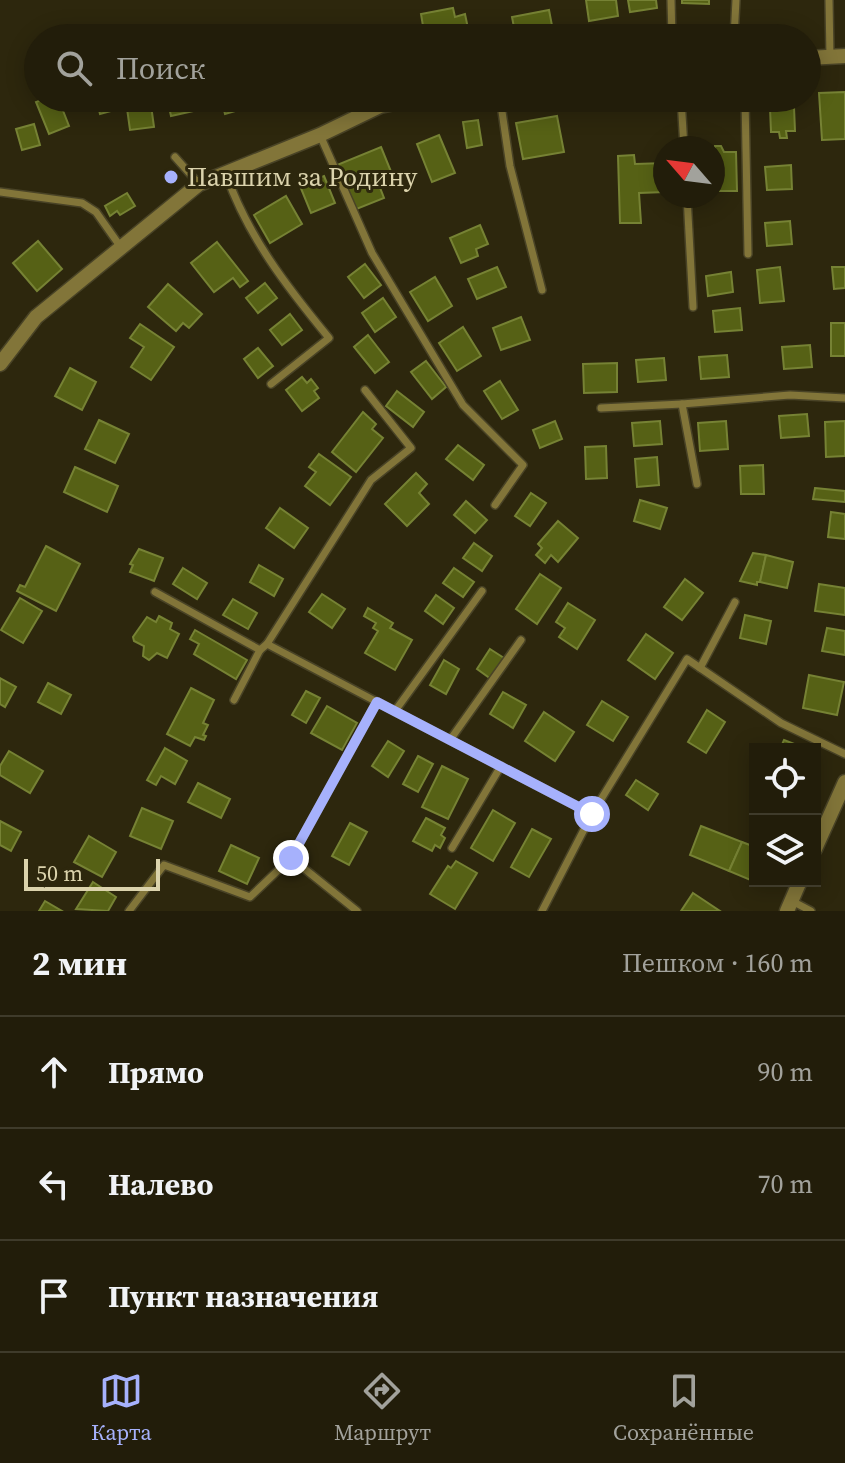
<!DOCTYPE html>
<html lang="ru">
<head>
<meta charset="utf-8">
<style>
  body { margin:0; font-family:"Source Serif 4",serif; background:#2e2a18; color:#f1f3f6 }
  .controls { position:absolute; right:24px; bottom:24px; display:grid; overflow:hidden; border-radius:0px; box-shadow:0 4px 20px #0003 }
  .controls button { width:72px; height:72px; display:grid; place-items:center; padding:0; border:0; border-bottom:2px solid #3f3b2b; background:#221d0a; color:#f1f3f6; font:40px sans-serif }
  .compass { position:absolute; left:653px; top:136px; width:72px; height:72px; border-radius:50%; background:#221d0a; box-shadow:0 4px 20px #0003; rotate:298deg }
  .scale { position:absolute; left:24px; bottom:20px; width:136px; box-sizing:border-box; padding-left:8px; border:4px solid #dbd3ac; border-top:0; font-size:22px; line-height:28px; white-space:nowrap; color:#dbd3ac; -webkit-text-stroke:6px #2d270d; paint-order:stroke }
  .stop { position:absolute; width:24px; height:24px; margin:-18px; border:6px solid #a6b1fc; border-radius:50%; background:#fff }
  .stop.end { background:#a6b1fc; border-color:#fff; box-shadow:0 2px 8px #0008 }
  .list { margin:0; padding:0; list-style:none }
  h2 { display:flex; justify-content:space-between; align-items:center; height:104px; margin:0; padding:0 32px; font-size:34px }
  h2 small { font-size:26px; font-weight:400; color:#a2a29c }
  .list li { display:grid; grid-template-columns:52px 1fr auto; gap:24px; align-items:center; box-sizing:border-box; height:112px; padding:0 32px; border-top:2px solid #3f3b2b }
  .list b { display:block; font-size:30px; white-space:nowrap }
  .list em { font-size:26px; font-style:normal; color:#a2a29c }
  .icon { flex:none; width:44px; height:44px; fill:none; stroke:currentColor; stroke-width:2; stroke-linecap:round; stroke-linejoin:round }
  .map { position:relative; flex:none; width:845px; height:911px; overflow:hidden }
  .search { position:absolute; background:#221d0a; box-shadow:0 4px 20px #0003; left:24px; right:24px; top:24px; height:88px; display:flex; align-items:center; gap:20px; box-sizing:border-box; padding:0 28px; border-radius:44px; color:#a2a29c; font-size:30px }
  .sheet { height:440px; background:#221d0a }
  nav { display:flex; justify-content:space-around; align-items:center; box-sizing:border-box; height:112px; border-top:2px solid #3f3b2b; background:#221d0a; font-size:22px; color:#a2a29c }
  nav a { display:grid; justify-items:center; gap:4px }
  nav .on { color:#a6b1fc }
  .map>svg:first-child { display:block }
  .building { fill:#566115; stroke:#768234; stroke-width:2 }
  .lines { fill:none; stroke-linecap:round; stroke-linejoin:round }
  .lane-casing { stroke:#494326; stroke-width:10 }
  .street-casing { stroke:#494326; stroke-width:17 }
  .lane { stroke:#827539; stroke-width:7 }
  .street { stroke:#827539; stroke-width:14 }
  .route { stroke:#a6b1fc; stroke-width:10 }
  .poi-dot { fill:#a6b1fc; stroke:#2d270d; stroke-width:3 }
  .labels { text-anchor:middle; stroke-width:6; stroke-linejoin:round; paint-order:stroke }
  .poi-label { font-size:26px; fill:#dbd3ac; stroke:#2d270d; text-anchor:start }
</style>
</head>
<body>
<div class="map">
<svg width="845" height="911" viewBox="0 0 845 911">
  <rect width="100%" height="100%" fill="#2d270d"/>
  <!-- building -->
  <g class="building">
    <polygon points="586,0 616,0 618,16 589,21"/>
    <polygon points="628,0 656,0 657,8 630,12"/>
    <polygon points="682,0 709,0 709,4 682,3"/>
    <polygon points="453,8 455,17 465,14 470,38 425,38 421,14"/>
    <polygon points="549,10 554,36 516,38 512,17"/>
    <polygon points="845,92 845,139 822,140 819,93"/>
    <polygon points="47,98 58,98 69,126 49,134 36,102"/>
    <polygon points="96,98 115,98 118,109 100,114"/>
    <polygon points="150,98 154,127 130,130 126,101"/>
    <polygon points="167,98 195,98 198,110 171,116"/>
    <polygon points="221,98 239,98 242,109 225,114"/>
    <polygon points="794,107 795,131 786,131 787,138 780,138 779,132 771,132 770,108"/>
    <polygon points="557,116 564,152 523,159 516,123"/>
    <polygon points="478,120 482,145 467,148 463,122"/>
    <polygon points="34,124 40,145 22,150 16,129"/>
    <polygon points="439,135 455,173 432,182 417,144"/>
    <polygon points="715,146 721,146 724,152 736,152 737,191 713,191"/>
    <polygon points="381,147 394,179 379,185 384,198 354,210 337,165"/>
    <polygon points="634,155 635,164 665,163 665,192 639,193 641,223 620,223 618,156"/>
    <polygon points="791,165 792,189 767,190 765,167"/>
    <polygon points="324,176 335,203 311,213 300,186"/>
    <polygon points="127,193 135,206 120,215 117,211 110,216 105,206"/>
    <polygon points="286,196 302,224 270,243 254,215"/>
    <polygon points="790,221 792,244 767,246 765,223"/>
    <polygon points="480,225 488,244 476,249 478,256 461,263 450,238"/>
    <polygon points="38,241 62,269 37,291 13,263"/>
    <polygon points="217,242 248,281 240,287 233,278 214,292 191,263"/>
    <polygon points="365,264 381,285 364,298 348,277"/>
    <polygon points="497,267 506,287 477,299 468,279"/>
    <polygon points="780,267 784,301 760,303 757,270"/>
    <polygon points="832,267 845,267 845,288 834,289"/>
    <polygon points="731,272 733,292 708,296 706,276"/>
    <polygon points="435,277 452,306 428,321 410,292"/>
    <polygon points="265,283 277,298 258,313 246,298"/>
    <polygon points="168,284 202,314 189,328 183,323 176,331 148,307"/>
    <polygon points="383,298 396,317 375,332 362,313"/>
    <polygon points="740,308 742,330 715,332 713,311"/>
    <polygon points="290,314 302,330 282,345 270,330"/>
    <polygon points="521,317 530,340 501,350 493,328"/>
    <rect x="831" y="323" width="14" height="33"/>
    <polygon points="140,324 174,347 151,380 131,367 144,347 130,338"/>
    <polygon points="463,327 481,356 457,371 439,343"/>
    <polygon points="368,335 389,362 375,373 354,347"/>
    <polygon points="810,345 812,367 784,369 782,347"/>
    <polygon points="258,348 273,366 258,378 244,359"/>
    <polygon points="727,355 729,377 701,379 699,357"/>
    <polygon points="664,358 666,380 638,382 636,360"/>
    <polygon points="426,361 446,387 432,399 411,372"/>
    <polygon points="617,363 617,392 584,393 583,364"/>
    <polygon points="70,368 96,382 82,410 55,396"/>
    <polygon points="302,377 307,383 311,379 318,388 314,391 319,398 302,411 286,390"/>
    <polygon points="500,381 518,410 502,419 484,391"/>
    <polygon points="397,391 424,412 413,427 386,406"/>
    <polygon points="363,412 376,424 372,429 383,438 356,472 332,452"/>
    <polygon points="807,414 809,436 781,438 779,416"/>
    <polygon points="99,420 129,434 115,463 85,449"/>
    <polygon points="555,421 562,439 540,448 533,430"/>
    <polygon points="660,421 662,444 634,446 632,423"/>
    <polygon points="726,421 728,449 700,451 698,423"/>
    <polygon points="845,421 845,456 826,457 825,422"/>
    <polygon points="458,445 484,465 473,480 446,459"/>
    <polygon points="606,446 607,478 586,479 585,447"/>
    <polygon points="319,454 351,477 330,505 305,486 316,472 309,467"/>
    <polygon points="657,457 659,485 637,487 635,459"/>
    <polygon points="763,465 764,494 741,494 740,466"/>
    <polygon points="75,467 118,486 107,512 64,492"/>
    <polygon points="416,473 427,484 419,493 429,504 407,526 385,504"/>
    <polygon points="815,488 845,491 845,502 813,499"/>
    <polygon points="531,493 546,503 530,526 515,516"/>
    <polygon points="640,500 667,508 660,529 634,521"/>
    <polygon points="466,501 487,520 475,533 454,515"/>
    <polygon points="280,508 308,528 294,548 266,528"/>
    <polygon points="831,512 845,514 845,539 828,537"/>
    <polygon points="558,521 578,538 558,562 551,555 545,563 536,555 542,548 538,544"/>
    <polygon points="474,543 492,556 482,571 463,558"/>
    <polygon points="46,546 80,564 56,611 17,591 20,585 25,587"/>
    <polygon points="139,549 163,558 154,581 130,572 133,565 130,564"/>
    <polygon points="753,553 766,555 760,582 757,582 757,585 740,581"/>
    <polygon points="766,555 793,562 787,588 760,582"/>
    <polygon points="259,565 283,579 274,596 250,582"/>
    <polygon points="183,568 207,583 197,599 173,584"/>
    <polygon points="454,568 474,582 463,597 443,583"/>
    <polygon points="540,574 561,588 537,624 516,609"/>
    <polygon points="685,579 703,593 682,620 664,607"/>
    <polygon points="819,584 845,588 845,615 815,611"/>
    <polygon points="322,594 345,609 332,628 309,612"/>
    <polygon points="436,595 454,608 443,624 425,611"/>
    <polygon points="20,598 42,611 23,643 1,630"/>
    <polygon points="233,599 257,613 248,629 223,615"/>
    <polygon points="568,603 595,620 577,649 559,637 565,628 556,622"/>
    <polygon points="368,608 393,623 390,628 412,640 395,670 365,653 378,631 373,628 376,623 364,616"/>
    <polygon points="745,615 771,621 766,644 740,638"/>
    <polygon points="159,616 172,623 170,629 179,634 167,658 157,653 149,660 143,656 144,646 134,641 133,637 147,617 156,622"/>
    <polygon points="827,628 845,631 845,655 822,651"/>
    <polygon points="195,630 247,660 236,679 194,654 199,644 190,639"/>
    <polygon points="646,634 673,653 655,679 628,660"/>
    <polygon points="490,649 504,658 491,679 477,669"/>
    <polygon points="444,660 459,669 446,694 430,685"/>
    <polygon points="809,675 844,682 837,715 803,708"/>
    <polygon points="0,678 16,687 5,707 0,704"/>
    <polygon points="48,683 71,695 61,714 38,702"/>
    <polygon points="191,688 214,700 203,723 208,725 203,735 206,736 204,740 195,737 190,746 167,734"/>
    <polygon points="306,691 320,698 306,723 292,715"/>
    <polygon points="503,692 526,705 513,728 490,714"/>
    <polygon points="602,701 628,717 613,741 587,725"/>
    <polygon points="327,706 357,723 342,750 311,733"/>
    <polygon points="707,710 725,722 706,753 688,742"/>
    <polygon points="544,712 574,732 555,761 525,741"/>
    <polygon points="784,740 807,749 780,749"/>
    <polygon points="388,741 404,751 388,777 372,766"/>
    <polygon points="165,748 187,761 175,784 161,776 156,785 147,780"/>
    <polygon points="9,751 43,771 30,793 0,775 0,766"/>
    <polygon points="418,756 433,764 418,792 403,784"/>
    <polygon points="442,766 468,779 448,819 422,807"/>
    <polygon points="636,780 658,794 648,810 626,795"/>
    <polygon points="198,783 230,799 221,818 188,802"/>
    <polygon points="142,808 173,821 161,849 130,836"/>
    <polygon points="493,810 515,823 493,861 471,848"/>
    <polygon points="426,818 445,828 441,835 445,838 440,848 435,845 432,851 413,841"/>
    <polygon points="0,821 21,832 11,851 0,845"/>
    <polygon points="350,823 367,832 349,865 332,856"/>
    <polygon points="701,826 742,842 729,871 690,855"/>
    <polygon points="532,829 551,839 529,877 511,867"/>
    <polygon points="89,836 116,852 102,877 74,862"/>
    <polygon points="742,842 755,847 755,881 761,881 760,884 729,871"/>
    <polygon points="231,845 259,858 247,884 219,871"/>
    <polygon points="456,861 477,873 455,909 430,894 448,866 451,868"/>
    <polygon points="93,882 116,897 108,911 76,909"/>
    <polygon points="693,893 720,911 681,911"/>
    <polygon points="45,901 62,911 39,911"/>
  </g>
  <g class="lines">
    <!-- lane casing -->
    <g class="lane-casing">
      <g id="lane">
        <polyline points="671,0 672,38"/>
        <polyline points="829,0 830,57"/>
        <polyline points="734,38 736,0"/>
        <polyline points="500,98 510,166 542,290"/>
        <polyline points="681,98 684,148"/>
        <polyline points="745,98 748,254"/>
        <polyline points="320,135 372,253 463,405 523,465 495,505"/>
        <polyline points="175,157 199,184"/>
        <path d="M226,174c22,63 61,113 103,164l-58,46"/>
        <polyline points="0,192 82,203 96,212 120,246"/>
        <polyline points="687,196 693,307"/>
        <polyline points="365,390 411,448 371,480 267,644 377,702"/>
        <polyline points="601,408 682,404"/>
        <polyline points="697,484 682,404 790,395 845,398"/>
        <polyline points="155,592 260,650 267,644"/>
        <polyline points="700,668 735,602"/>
        <polyline points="234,700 260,650"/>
        <polyline points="395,711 482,591"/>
        <polyline points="450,740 521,640"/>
        <polyline points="452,848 501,766"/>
        <polyline points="792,901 811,911"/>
        <polyline points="129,911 164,865 250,897 291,858"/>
        <polyline points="357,911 291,858 377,702 592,814 687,659 781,723 845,754"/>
        <polyline points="542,911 592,814"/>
      </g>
    </g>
    <!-- street casing -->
    <g class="street-casing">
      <g id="street">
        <polyline points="807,58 845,56"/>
        <polyline points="0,364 36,317 199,184 320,135 380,106 419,98"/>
        <polyline points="815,849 845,782"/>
        <polyline points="787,911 800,881"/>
      </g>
    </g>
    <!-- lane -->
    <use href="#lane" class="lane"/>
    <!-- street -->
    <use href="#street" class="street"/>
  </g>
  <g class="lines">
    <!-- route -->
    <polyline class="route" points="291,858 377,702 592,814"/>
  </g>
  <!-- markers -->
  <circle class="poi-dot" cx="171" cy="177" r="8"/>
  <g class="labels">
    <!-- poi labels -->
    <g class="poi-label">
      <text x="187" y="186">Павшим за Родину</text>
    </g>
  </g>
</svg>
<div class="controls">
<button><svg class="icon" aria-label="locate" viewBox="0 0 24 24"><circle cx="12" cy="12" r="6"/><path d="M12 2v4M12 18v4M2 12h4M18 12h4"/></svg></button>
<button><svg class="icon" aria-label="layers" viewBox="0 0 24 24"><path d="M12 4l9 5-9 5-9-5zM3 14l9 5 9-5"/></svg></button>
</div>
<svg class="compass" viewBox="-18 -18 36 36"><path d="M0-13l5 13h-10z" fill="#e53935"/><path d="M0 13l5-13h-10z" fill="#a2a29c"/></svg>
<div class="scale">50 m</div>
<div class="stop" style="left:592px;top:814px"></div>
<div class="stop end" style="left:291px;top:858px"></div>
<div class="search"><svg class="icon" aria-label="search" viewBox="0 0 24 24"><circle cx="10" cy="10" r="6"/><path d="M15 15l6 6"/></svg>Поиск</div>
</div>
<section class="sheet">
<h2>2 мин<small>Пешком · 160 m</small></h2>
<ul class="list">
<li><svg class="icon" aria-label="ahead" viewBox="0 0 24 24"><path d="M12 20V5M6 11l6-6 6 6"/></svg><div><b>Прямо</b></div><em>90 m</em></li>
<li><svg class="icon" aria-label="left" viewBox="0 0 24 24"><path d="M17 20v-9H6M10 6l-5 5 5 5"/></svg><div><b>Налево</b></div><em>70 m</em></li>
<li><svg class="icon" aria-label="arrive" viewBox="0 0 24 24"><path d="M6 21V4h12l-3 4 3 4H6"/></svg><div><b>Пункт назначения</b></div></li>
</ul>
</section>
<nav>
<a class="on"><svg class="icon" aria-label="map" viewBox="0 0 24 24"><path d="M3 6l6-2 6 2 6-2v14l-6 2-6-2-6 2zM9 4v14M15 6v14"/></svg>Карта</a>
<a><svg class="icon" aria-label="directions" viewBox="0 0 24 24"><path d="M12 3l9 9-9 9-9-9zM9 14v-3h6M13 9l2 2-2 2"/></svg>Маршрут</a>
<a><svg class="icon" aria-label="saved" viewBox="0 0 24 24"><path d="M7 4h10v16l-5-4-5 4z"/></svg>Сохранённые</a>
</nav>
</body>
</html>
